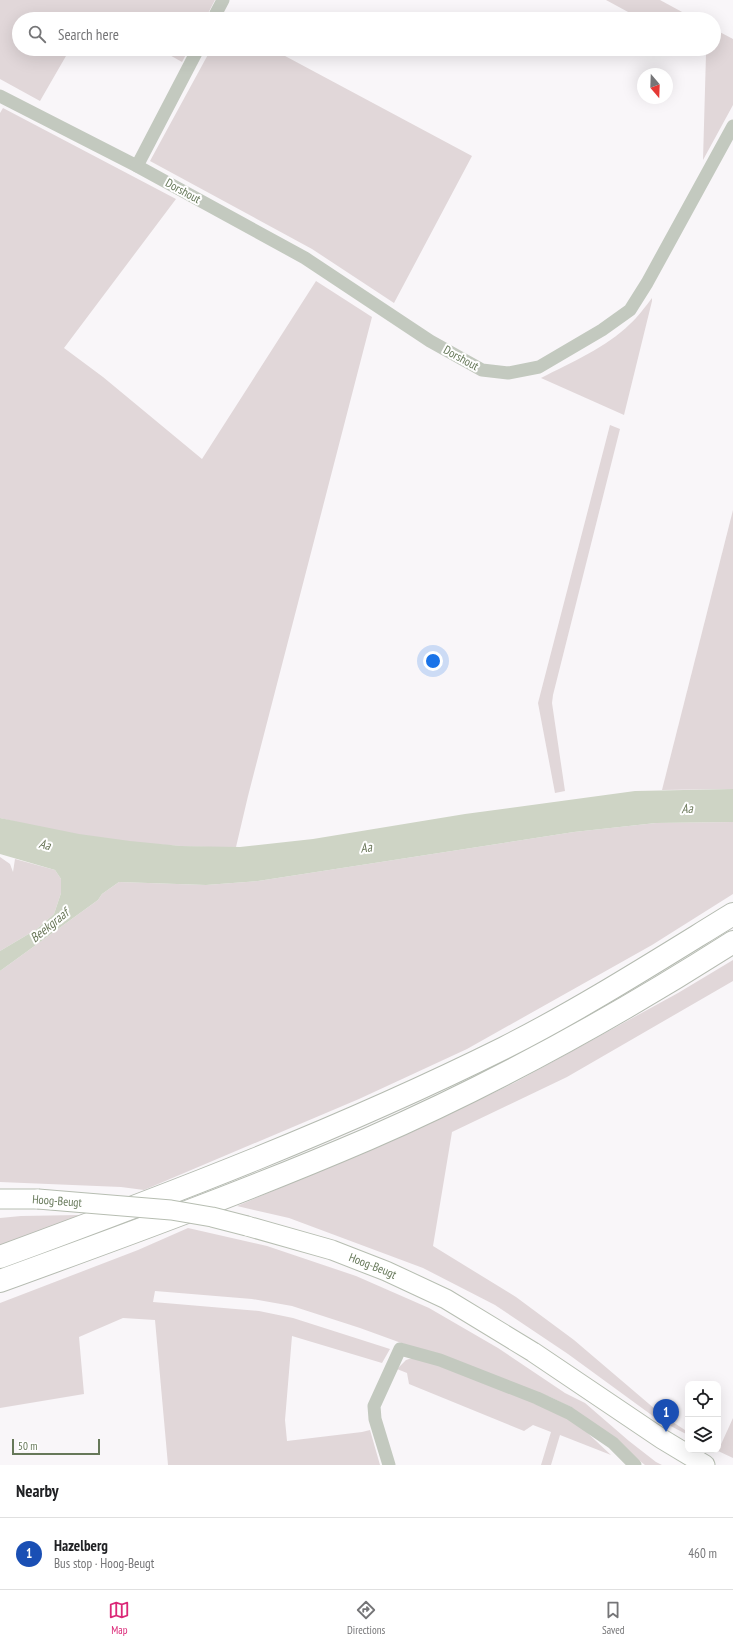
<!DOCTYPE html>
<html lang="en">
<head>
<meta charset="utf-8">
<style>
  body { margin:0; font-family:"PT Sans Narrow",sans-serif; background:#f6f6f6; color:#202124 }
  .controls { position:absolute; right:12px; bottom:12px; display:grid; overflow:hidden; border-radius:8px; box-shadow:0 4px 16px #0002 }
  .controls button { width:36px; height:36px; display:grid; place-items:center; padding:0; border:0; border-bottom:1px solid #e0e0e0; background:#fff; color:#202124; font:20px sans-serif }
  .compass { position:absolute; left:637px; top:68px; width:36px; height:36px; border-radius:50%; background:#fff; box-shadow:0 4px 16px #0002; rotate:161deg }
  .scale { position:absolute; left:12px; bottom:10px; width:88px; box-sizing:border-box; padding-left:4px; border:2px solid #667859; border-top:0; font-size:11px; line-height:14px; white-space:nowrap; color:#667859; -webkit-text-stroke:3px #fff; paint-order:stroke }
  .you { position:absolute; left:433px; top:661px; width:14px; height:14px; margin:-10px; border:3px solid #fff; border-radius:50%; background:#1a73e8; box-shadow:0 0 0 6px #1a73e833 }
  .badge { display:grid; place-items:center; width:26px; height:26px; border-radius:50%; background:#db2777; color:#fff; font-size:13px; font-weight:700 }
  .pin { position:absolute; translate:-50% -33px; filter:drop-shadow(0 1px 2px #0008) }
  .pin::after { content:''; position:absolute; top:21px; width:14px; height:12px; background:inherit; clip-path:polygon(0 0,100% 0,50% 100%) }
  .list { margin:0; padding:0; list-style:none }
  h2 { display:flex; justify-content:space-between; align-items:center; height:52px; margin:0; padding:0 16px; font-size:17px }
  h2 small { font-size:13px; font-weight:400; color:#757577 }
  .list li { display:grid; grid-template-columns:26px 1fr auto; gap:12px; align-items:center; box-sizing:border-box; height:72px; padding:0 16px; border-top:1px solid #e0e0e0 }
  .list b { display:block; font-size:15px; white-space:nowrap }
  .list p { margin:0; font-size:13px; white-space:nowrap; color:#757577 }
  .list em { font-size:13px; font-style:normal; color:#757577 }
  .icon { flex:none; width:22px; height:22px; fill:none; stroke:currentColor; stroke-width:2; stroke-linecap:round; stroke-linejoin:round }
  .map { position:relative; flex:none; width:733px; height:1465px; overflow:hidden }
  .search { position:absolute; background:#fff; box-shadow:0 4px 16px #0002; left:12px; right:12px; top:12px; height:44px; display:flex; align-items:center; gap:10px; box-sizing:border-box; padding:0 14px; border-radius:22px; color:#757577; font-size:15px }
  .sheet { height:124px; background:#fff }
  nav { display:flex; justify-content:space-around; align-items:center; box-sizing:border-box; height:56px; border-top:1px solid #e0e0e0; background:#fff; font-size:11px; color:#757577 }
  nav a { display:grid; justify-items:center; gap:2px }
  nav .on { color:#db2777 }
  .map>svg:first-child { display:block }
  .green { fill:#e1d7d9 }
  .water { fill:#ced4c5 }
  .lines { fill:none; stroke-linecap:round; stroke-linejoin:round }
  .secondary-casing { stroke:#b7beb2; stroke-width:21 }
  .highway-casing { stroke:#b5bbb1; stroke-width:24 }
  .street { stroke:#c3c9bf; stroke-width:13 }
  .secondary { stroke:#fff; stroke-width:19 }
  .highway { stroke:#fff; stroke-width:22 }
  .secondary-bridge-casing { stroke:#b7beb2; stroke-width:21; stroke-linecap:butt }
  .secondary-bridge { stroke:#fff; stroke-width:19 }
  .labels { text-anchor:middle; stroke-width:4; stroke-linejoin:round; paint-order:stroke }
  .street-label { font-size:12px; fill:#667859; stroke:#fff }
  .water-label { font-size:13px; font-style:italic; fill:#697658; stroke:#fff }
</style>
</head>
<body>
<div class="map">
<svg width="733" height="1465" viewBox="0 0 733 1465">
  <rect width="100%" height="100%" fill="#f9f6f9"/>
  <!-- green -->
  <g class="green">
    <polygon points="0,0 215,0 205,19 103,19 91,13 88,19 19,19 19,49 70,49 40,101 0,79"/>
    <polygon points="606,0 660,0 695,19 641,19"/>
    <polygon points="714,29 733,39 733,105 703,160 706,54 697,49 714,49"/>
    <polygon points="159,49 189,49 182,62"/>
    <polygon points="211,49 272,49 472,156 394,303 312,249 150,161"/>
    <path d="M3,108l173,91 -112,149 39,29 99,82 114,-178 56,36 -124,479 -12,51c-18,0 -37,0 -55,-1 -60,-3 -122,-13 -181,-28v-705z"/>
    <path d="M652,298v3l-28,114 -83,-37c29,-15 66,-31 89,-54 8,-7 15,-17 22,-26z"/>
    <polygon points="610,425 620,429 553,695 552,703 565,791 555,793 538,703"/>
    <polygon points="733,510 733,789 662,790"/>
    <polygon points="733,822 733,894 652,945 467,1049 359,1099 144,1190 121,1187 0,1182 0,971 98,900 102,894 119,882 206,885 258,881 574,832 656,823"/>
    <polygon points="0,857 10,864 13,872 15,859 55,870 61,879 61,893 54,914 37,929 0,951"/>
    <polygon points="733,960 733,981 567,1077 452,1132 433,1246 516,1297 574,1340 662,1415 688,1432 688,1435 657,1419 568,1354 495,1305 423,1268 289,1218 237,1206 389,1142 514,1083 678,993"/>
    <polygon points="79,1215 49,1229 0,1248 0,1218 21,1216"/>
    <polygon points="188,1228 267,1246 356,1276 429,1308 498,1348 565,1393 585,1403 629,1441 656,1462 662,1465 645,1465 571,1407 550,1397 360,1328 292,1306 252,1299 155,1291 153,1302 259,1311 293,1318 390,1349 382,1363 292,1336 285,1420 287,1441 362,1432 370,1430 380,1465 168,1465 155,1320 123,1318 79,1337 84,1394 0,1408 0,1303 138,1250"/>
    <polygon points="415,1357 545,1405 580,1426 611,1455 560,1435 551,1465 541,1465 551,1432 533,1425 524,1431 409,1384 407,1373 397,1369 406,1360"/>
    <polygon points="733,1418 733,1458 716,1450 718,1451"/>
  </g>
  <!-- water -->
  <polygon class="water" points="733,789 733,822 656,823 574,832 258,881 206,885 119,882 102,894 98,900 0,971 0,951 37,929 54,914 61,893 61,879 55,870 0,854 0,818 79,834 130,841 181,846 240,847 313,839 465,814 635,791"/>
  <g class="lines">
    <!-- secondary casing -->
    <g class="secondary-casing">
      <g id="secondary">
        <polyline points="0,1199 38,1199"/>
        <path id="s1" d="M247,1226l85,24 54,21 60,28 87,53 129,87 43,26"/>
      </g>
    </g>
    <!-- highway casing -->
    <g class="highway-casing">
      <g id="highway">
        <path d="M0,1257c171,-63 341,-128 504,-209 79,-40 154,-88 229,-134"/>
        <path d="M0,1281c124,-45 247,-90 368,-142 126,-55 249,-123 365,-197"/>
      </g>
    </g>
    <!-- street -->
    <g class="street">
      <polyline points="213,19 223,0"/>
      <polyline points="0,96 137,166 305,258 430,341 482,370 508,373 539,367 602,330 630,310 647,283 733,126"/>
      <polyline points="137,166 198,49"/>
      <polyline points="389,1465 375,1419 374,1406 400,1349 440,1360 537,1398 569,1413 613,1443 635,1465"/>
    </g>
    <!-- secondary -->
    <use href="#secondary" class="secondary"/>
    <!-- highway -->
    <use href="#highway" class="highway"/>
    <!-- secondary-bridge casing -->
    <g class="secondary-bridge-casing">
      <polyline id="secondary-bridge" points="38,1199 171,1210 212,1217 247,1226"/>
    </g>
    <!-- secondary-bridge -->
    <use href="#secondary-bridge" class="secondary-bridge"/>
  </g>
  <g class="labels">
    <!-- street labels -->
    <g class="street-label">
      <text transform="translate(183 191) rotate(29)" y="4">Dorshout</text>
      <text transform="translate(461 358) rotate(29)" y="4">Dorshout</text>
      <text transform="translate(57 1201) rotate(4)" y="4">Hoog-Beugt</text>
      <text dy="4" stroke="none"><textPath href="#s1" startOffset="132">Hoog-Beugt</textPath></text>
    </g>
    <!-- water labels -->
    <g class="water-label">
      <text transform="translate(687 808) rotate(-2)" y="5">Aa</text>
      <text transform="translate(45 844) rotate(13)" y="5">Aa</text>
      <text transform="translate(366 847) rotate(-8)" y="5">Aa</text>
      <text transform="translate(49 925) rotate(-39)" y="5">Beekgraaf</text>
    </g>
  </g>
</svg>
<div class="controls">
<button><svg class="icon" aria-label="locate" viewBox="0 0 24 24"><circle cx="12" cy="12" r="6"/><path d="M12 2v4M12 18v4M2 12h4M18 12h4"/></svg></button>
<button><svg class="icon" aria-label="layers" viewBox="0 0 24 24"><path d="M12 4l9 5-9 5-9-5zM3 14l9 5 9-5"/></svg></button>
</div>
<svg class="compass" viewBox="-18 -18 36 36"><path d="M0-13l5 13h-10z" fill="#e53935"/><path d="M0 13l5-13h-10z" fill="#757577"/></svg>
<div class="scale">50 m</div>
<div class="you"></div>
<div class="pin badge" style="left:666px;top:1432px;background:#1a4fb4">1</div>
<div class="search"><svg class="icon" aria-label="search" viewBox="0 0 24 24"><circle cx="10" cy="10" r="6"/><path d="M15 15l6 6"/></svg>Search here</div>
</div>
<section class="sheet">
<h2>Nearby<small></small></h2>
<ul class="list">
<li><span class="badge" style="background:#1a4fb4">1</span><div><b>Hazelberg</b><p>Bus stop · Hoog-Beugt</p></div><em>460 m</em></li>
</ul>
</section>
<nav>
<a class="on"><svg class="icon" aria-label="map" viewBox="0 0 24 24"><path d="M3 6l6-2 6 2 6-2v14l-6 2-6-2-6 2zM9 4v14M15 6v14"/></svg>Map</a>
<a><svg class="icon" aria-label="directions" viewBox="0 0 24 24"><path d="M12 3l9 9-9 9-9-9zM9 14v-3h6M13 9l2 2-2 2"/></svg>Directions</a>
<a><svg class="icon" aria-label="saved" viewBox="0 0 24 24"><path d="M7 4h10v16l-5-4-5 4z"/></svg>Saved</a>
</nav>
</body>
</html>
